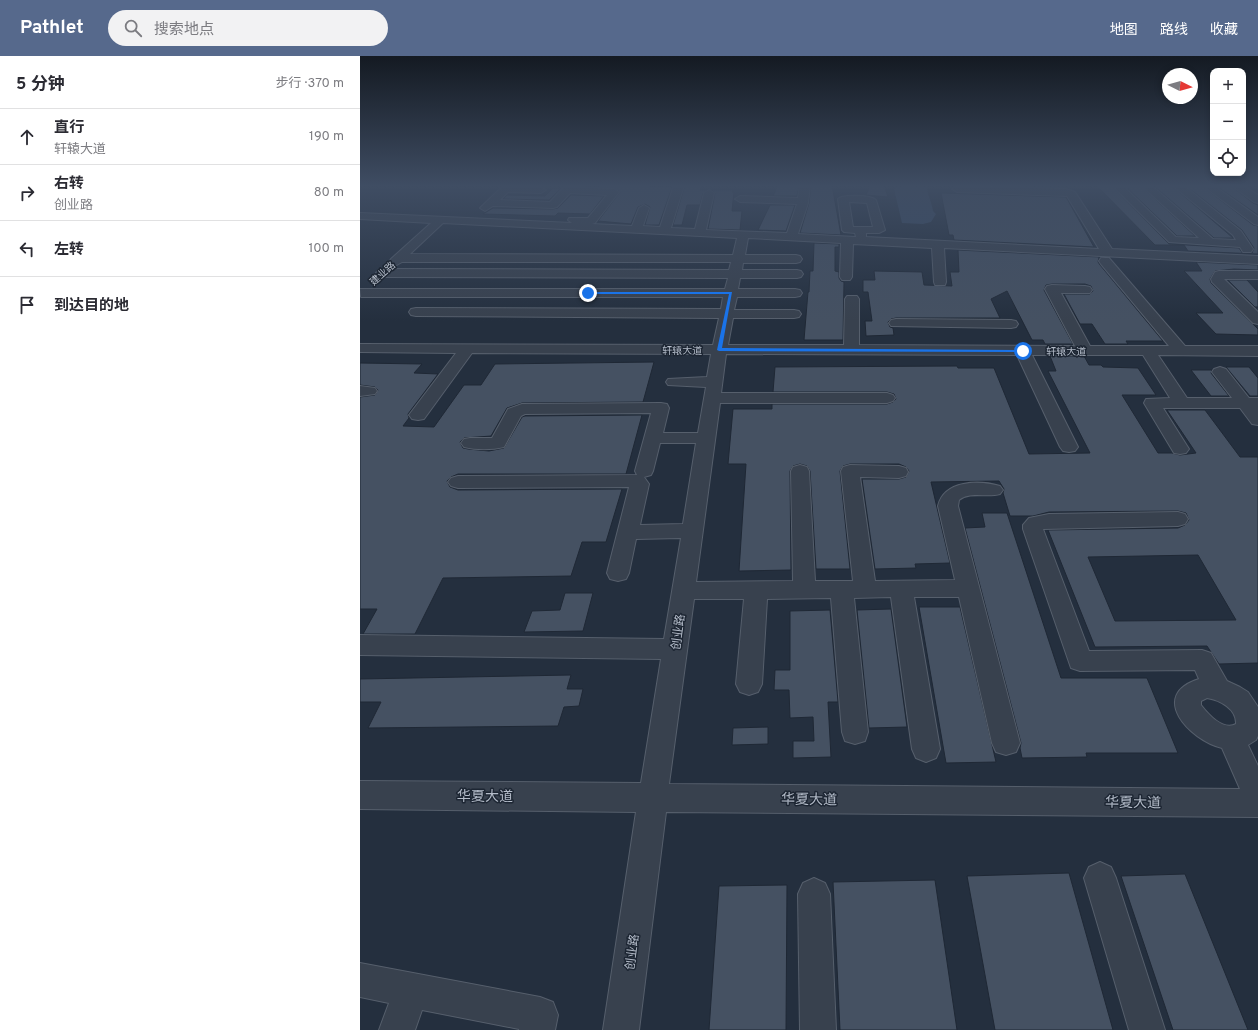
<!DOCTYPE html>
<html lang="zh">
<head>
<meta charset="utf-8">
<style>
  body { margin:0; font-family:Overpass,"Noto Sans SC",sans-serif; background:#f2f2f3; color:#2b2b33 }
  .controls { position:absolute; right:12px; top:12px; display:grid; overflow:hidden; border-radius:8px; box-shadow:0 2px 6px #0003 }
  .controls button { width:36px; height:36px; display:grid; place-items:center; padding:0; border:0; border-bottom:1px solid #e1e1e2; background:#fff; color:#2b2b33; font:20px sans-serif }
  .compass { position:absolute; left:802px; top:12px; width:36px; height:36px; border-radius:50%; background:#fff; box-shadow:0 2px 6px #0003; rotate:95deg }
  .stop { position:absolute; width:12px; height:12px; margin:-9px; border:3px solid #1a73e8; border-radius:50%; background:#fff }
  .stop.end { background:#1a73e8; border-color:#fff; box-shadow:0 1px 4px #0008 }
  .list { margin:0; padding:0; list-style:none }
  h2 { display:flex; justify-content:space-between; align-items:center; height:52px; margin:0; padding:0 16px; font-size:17px }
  h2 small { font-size:13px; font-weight:400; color:#7c7c81 }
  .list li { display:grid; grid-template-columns:26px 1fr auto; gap:12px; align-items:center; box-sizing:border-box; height:56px; padding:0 16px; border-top:1px solid #e1e1e2 }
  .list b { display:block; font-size:15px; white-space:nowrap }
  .list p { margin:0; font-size:13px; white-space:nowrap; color:#7c7c81 }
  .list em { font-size:13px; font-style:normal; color:#7c7c81 }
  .icon { flex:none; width:22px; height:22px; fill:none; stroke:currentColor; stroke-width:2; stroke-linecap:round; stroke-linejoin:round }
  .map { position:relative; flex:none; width:898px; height:974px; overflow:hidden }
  header { display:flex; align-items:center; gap:24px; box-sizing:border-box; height:56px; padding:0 20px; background:#56698c; color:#fff }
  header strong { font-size:19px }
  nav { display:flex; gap:22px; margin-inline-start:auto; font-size:14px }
  .search { width:280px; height:36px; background:#f2f2f3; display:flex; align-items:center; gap:10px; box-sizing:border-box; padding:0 14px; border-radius:22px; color:#7c7c81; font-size:15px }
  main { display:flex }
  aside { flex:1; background:#fff }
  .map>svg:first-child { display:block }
  .green { fill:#263c3f }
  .water { fill:#394c67 }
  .building { fill:#455162; stroke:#1f2835; fill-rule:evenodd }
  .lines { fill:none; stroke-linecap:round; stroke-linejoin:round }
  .minor-casing { stroke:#565f6c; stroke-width:2 }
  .minor { fill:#38414e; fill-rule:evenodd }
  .route { fill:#1a73e8 }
  .labels { text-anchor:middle; stroke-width:3; stroke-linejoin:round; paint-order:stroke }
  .far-street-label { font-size:10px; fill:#b4bcc9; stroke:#1d2633 }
  .street-label { font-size:12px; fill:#b4bcc9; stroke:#1d2633 }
  .near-street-label { font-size:14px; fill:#b4bcc9; stroke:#1d2633 }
</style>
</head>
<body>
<header>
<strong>Pathlet</strong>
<div class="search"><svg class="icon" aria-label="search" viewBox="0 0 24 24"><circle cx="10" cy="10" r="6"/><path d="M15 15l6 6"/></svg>搜索地点</div>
<nav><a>地图</a><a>路线</a><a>收藏</a></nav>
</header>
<main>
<aside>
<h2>5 分钟<small>步行 · 370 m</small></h2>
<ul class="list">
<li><svg class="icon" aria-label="ahead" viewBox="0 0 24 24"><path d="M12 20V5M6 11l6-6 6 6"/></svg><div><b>直行</b><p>轩辕大道</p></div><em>190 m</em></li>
<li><svg class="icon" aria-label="right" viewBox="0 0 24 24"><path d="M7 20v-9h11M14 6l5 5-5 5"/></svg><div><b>右转</b><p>创业路</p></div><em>80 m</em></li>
<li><svg class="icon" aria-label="left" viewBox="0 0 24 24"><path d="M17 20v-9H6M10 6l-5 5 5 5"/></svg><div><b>左转</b></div><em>100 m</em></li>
<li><svg class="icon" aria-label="arrive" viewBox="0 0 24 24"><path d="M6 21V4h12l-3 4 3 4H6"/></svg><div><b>到达目的地</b></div></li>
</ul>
</aside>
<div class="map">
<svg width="898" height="974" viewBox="0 0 898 974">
  <rect width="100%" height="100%" fill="#242f3e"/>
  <!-- green -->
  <g class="green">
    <polygon points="124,129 227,129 223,133"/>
    <polygon points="577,129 724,129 728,132"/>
  </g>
  <!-- water -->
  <path class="water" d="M545,130l22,1c0,7 5,15 6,24l3,3 -5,8 -8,2 -21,-1 -8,-34 1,-2z"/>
  <!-- building -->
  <g class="building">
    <polygon points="228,129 290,129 289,131 312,131 299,169 285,169 290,151 285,148 278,151 271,168 238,165 260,136 254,132 226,130"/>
    <polygon points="325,129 342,129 340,134 347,134 343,137 340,149 327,149 322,169 313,169"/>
    <polygon points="418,129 439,129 437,140 413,140"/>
    <polygon points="451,129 472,129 481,179 440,177 449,147"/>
    <polygon points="510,129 524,129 528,141 506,139"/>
    <polygon points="736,129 751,129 809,188 879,192 883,198 892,197 894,192 882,174 825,129 841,129 893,169 898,170 898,198 828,195 824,189 795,189"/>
    <polygon points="764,129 780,129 835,180 817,180"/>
    <polygon points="793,129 811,129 873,182 854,182"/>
    <polygon points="855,129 870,129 893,147 898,149 898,159"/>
    <polygon points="193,132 201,132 189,144 143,143 147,139 185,140"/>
    <polygon points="352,134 373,134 372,136 374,136 372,155 382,155 380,174 348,173 355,137"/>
    <polygon points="581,137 706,141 734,191 594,184 593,179 589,179"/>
    <polygon points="211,139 244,140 230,158 198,157 195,160 123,158 133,152 193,153 198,152"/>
    <polygon points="410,149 435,149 426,175 398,174"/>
    <polygon points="454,187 479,188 479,191 475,191 475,215 479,216 479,222 481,225 484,226 483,284 444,284 448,236 449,236 450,215 453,215"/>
    <polygon points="598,194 739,201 738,206 740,209 803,285 766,285 768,288 745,288 732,268 720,268 704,238 730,238 733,235 731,230 725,228 692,228 686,229 684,234 713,288 685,288 683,284 672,284 647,235 631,243 640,262 536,262 531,263 528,266 530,271 533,272 534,279 506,280 505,265 512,265 508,236 503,236 503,224 515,224 514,215 562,216 564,229 592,230 590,216 599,216"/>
    <polygon points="836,206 898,209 898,214 874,213 855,215 850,223 851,227 898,273 898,279 856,278 836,257 863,257 824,215 842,215"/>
    <polygon points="868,224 887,224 898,236 898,251 895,251"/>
    <path d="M690,300h34l5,9h12l2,2 35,1 18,27h-34l36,58h14l8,2 16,-2 -29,-43h38l35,47h18v206l-39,1 -12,-18 -112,1 -47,-117 130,-2 7,-3 4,-5 -3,-7 -8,-2 -129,1 -16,4h-23l-7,-23 1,-4 -5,-8 -68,1 19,81 -35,1 1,4 -41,1 -13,-90h37l7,-2 3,-6 -3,-4 -7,-3h-49l-7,2 -3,5 10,98h-34l-6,-98 -3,-5 -7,-2 -7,2 -3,5 1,99 -52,1 7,-107h-18l5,-55h39v-5h115l6,-2 3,-3 -2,-5 -7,-2h-114l2,-25 182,-1 1,2h36l35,86 61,-1 -42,-82h8zM838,499l38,65 -121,1 -27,-64z"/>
    <polygon points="294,306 283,346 162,347 147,352 131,380 104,382 100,386 103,392 108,393 129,395 144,392 162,361 165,360 282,359 266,418 98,418 91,421 87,425 90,431 98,434 262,433 246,486 222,486 211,520 83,522 55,578 3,578 17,553 0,553 0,341 15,339 18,334 15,331 0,329 0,307 62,308 54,317 78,318 48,358 49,362 43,370 74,371 104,329 121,329 135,308"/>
    <polygon points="866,311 889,311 898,322 898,340 890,340"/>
    <polygon points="831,314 852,314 851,317 869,340 851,340"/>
    <polygon points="622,457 647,457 701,622 787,622 818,697 726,697 727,701 662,702 660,692 661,687 605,472 625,471"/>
    <polygon points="205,537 233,537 223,575 164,576 172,555 200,554"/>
    <polygon points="559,551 600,551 636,706 586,707"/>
    <polygon points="531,553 547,671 509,672 497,554"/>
    <polygon points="470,554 478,646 468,646 471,701 433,702 433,685 454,685 453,661 430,662 429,634 414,634 415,614 430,614 430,555"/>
    <polygon points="211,619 207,633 223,633 219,650 204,651 198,670 8,672 21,646 0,646 0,623"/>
    <polygon points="408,671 408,688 372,689 373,672"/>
    <polygon points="709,817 753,974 635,974 607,820"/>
    <polygon points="825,818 888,974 813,974 761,820"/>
    <polygon points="575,824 597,974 480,974 473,826"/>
    <polygon points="427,829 426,974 349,974 359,830"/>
  </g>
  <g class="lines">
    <!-- minor casing -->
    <g class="minor-casing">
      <g id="minor">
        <path d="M314,129h10l-13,43 24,1 9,-36 5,-3 5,3 -8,37 81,3 10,-29 -57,-2 -5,-3 5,-3 58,2 2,-13h10l-2,18 -10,31 58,3 -1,-4 -11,-1 -2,-2 -4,-31c4,-5 34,-4 38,1l9,30 -6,3h-13v4l233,12 -32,-53 -110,-4 -5,-3 5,-3 109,3 9,3 37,57 146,7v8l-314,-16 2,34 -1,3h-10l-1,-3 -2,-34 -79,-4 -1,33 -2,3h-8l-2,-3 1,-34 -93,-5 -3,17h51l4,1 2,3 -2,3 -4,1h-53l-1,7h55l4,1 2,3 -2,3 -4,1h-57l-2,11h57l5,1 2,3 -2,3 -5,1h-58l-3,13h60l5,1 2,3 -2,3 -5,1h-61l-5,27h116l1,-46 2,-3h10l2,3v46l216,1 -30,-57 2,-3 5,-1 33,1 5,1 2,3 -2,3h-29l29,53h79l-68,-82 -2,-3 2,-3h8l76,88h73v10l-100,-1 29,43h45l-20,-26 2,-3 6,-2 6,2 23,29h9v27l-6,-1 -12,-16h-77l26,41 -3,4 -6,1 -6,-1 -30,-50 2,-4 24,-1 -27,-43h-111l46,92 -3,4 -6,1 -6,-1 -3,-4 -43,-92 -291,-1 -5,39h166l6,2 2,3 -2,3 -6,2h-167l-24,179 97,-1 -2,-110 2,-4 7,-2 7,2 2,4 6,110h38l-12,-110 2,-4 7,-2 49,1 7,2 2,4 -2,4 -7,2 -39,-1 15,104 80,-1 -17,-74c6,-26 41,-26 62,-20l3,4 -3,4c-13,4 -30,-3 -41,6l-1,6 62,237 -4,9 -10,3 -10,-3 -4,-9 -33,-146h-45l26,152 -4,9 -10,4 -10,-4 -4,-9 -21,-152 -37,1 14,134 -3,9 -10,3 -10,-3 -3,-9 -11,-134 -64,1 -5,85 -4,8 -9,3 -9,-3 -4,-8 8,-85h-50l-25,185 571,5 -18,-41c-33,-8 -74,-53 -23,-69l-4,-9 -115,1 -9,-3 -48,-139v-4l6,-7 20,-4 129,-2 7,2 3,5 -3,5 -7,2 -135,3 46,122 113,-1 9,3 16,28 13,6 8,5 10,15v29l-2,4 -8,5 10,21v51l-592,-5 -27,218h-36l33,-218 -276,-3v-28l281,2 20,-124 -301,-4v-20l304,4 17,-101 -45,1 -7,34 -3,6 -8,2 -8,-2 -3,-6 22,-86 -171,1 -7,-2 -3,-4 3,-4 7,-2 179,-1 -2,-4 16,-58 -126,1 -4,2 -17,31c-12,3 -28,3 -40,0l-3,-4 3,-4 6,-1h22l16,-29 14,-5 139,-1 6,1 2,4 -6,25h35l8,-46 -38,-2 -2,-3 2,-3 39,-2 4,-23 -239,-1 -48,66 -6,1 -6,-1 -3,-4 47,-62 -96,-1v-8l353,1 6,-27 -303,-2 -5,-1 -2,-3 2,-3 5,-1 305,1 2,-12h-362l-1,-8h365l3,-11 -346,-1 -4,-1 -2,-3 2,-3 4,-1 347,1 2,-8h-329l-7,4 -4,-1 -2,-3 2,-3 40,-36 -71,-4v-6l212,10 -4,-3 1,-2h19l19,-23 -37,-2 -13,14 -4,1 -60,-2 -8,5 -5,-3 22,-21 4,-1 35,1 5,3 -5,3 -33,-1 -8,8 50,2 13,-14 4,-1 47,2 5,3 -24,31 -3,1 40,2 7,-18 5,-3 5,3 -6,18 17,1zM489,146l18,1 6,24h-20zM83,167l257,13 37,2 -4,17 -323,-1zM300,387h36l-13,81 -43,1 9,-41 -5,-7 7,-2 2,-4zM847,642c13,2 30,11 29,26 -13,7 -28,-10 -35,-19v-4z"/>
        <polygon points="752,129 762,129 816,181 839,182 781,129 791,129 853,183 876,184 873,179 812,129 823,129 881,175 893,193 891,196 883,196 880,191 809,186"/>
        <polygon points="842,129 853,129 898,161 898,169 894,168"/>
        <polygon points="871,129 882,129 898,139 898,147 894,146"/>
        <polygon points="859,215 898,215 898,223 864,223 898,256 898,268 893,267 852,226 851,223 855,216"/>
        <polygon points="536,263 651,264 656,265 658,268 656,271 651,272 531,270 529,267 531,264"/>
        <polygon points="0,330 15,332 17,335 15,338 0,340"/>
        <polygon points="740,806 751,811 756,822 805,974 769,974 724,822 729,811"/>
        <polygon points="454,822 465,827 470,838 476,974 440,974 438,838 443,827"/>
        <polygon points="0,907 180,941 193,946 198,959 195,974 159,974 159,973 62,954 55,974 19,974 29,947 0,941"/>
      </g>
    </g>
    <!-- minor -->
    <use href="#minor" class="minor"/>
  </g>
  <!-- sky -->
  <linearGradient id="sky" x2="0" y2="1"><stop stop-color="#141a22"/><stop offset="0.49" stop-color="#3f4d63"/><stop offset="1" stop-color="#3f4d63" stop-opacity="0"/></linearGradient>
  <rect width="898" height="265" fill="url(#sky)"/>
  <!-- route -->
  <polygon class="route" points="227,236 372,236 362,292 663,294 665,295 663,296 359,295 357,294 369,238 228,238"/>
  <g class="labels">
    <!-- far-street labels -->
    <g class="far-street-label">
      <text transform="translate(22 217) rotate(-42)" y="4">建业路</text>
      <text x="322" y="298">轩辕大道</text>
      <text x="706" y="299">轩辕大道</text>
    </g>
    <!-- street labels -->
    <g class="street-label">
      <text transform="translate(318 576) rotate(-82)" y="4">创业路</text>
      <text transform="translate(272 896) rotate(-82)" y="4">创业路</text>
    </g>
    <!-- near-street labels -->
    <g class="near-street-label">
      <text x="125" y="745">华夏大道</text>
      <text transform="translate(449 743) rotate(1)" y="5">华夏大道</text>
      <text transform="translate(773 746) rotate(1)" y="5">华夏大道</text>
    </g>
  </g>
</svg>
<div class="controls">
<button>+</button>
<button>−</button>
<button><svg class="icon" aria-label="locate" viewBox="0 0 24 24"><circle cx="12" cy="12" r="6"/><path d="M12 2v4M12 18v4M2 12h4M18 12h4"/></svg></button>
</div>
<svg class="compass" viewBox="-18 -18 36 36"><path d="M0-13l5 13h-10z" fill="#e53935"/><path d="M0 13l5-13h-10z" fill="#7c7c81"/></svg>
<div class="stop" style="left:663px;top:295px"></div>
<div class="stop end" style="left:228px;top:237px"></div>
</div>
</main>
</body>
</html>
